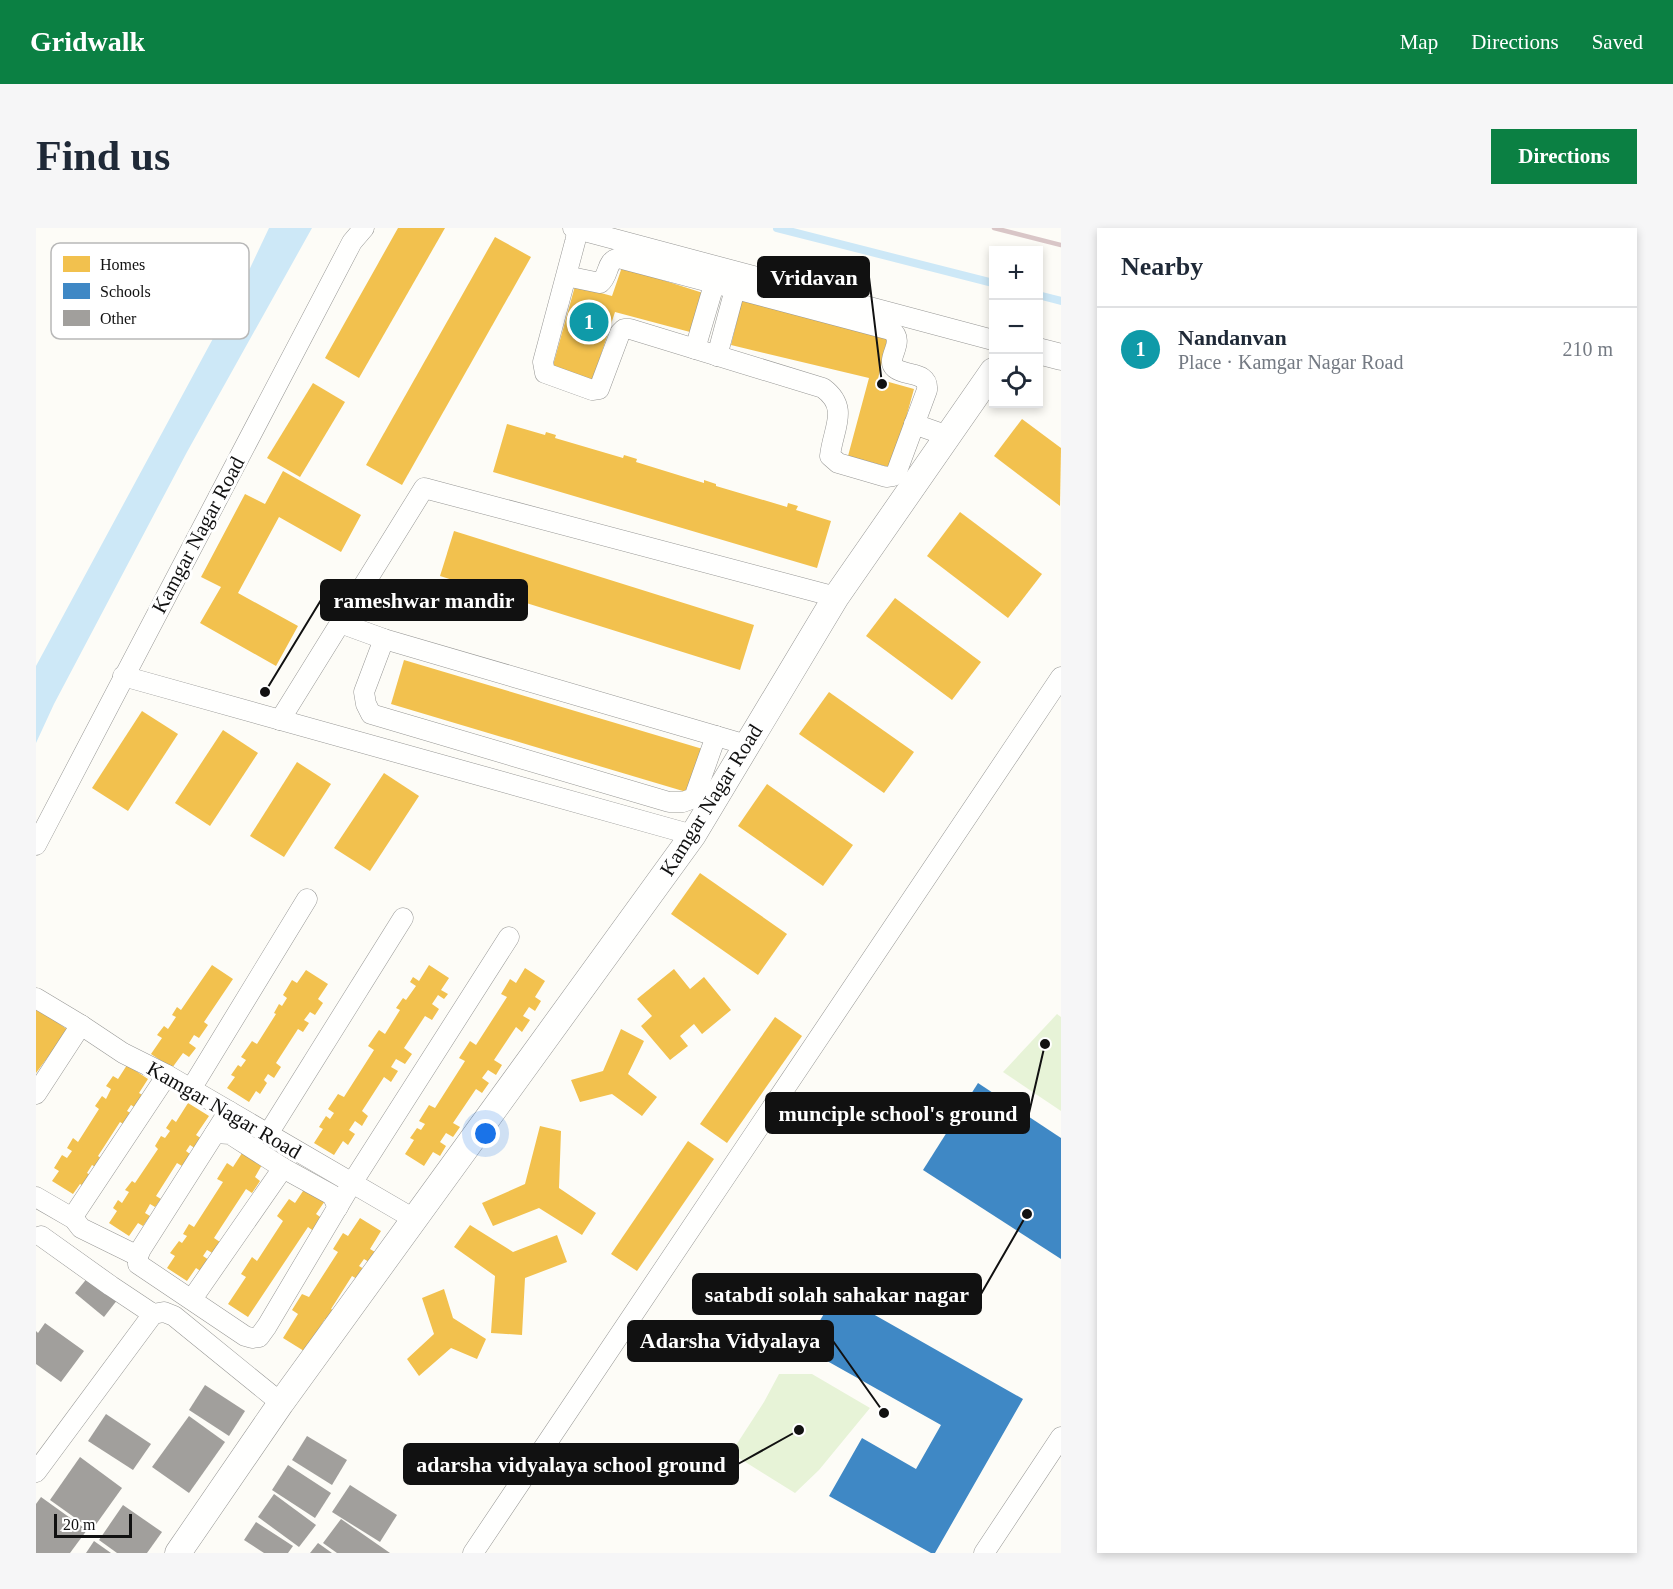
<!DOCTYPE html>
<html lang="en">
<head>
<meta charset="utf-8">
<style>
  body { margin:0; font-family:Georgia,serif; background:#f6f6f7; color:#1f2937 }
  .controls { position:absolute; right:18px; top:18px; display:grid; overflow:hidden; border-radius:0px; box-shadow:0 3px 9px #0003 }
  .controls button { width:54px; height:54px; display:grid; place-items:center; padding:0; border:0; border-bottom:2px solid #e0e1e3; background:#fff; color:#1f2937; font:30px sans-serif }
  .scale { position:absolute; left:18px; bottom:15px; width:78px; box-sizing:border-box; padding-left:6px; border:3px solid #111; border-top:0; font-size:16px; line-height:21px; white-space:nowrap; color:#111; -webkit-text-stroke:4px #fff; paint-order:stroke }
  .you { position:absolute; left:450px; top:906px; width:21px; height:21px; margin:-15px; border:4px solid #fff; border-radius:50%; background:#1a73e8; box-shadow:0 0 0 9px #1a73e833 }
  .badge { display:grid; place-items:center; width:39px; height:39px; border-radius:50%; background:#0b8043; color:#fff; font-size:20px; font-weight:700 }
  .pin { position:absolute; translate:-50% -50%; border:3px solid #fff; box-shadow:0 2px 6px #0006 }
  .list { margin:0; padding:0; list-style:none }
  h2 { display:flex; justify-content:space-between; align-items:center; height:78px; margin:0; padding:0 24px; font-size:26px }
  h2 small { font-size:20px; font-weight:400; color:#747a83 }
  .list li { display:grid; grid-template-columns:39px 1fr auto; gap:18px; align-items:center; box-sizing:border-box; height:84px; padding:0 24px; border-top:2px solid #e0e1e3 }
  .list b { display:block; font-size:22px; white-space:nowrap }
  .list p { margin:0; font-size:20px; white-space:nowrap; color:#747a83 }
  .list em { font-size:20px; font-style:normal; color:#747a83 }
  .icon { flex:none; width:33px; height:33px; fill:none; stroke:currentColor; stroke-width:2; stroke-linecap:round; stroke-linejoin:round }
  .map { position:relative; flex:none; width:1025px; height:1325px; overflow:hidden; border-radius:0px }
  header { display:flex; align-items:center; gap:36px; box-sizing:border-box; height:84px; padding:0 30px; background:#0b8043; color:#fff }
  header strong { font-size:28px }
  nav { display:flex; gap:33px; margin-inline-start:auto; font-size:21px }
  .intro { display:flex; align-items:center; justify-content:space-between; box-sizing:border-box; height:144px; padding:0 36px }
  h1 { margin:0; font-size:42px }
  .button { padding:15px 27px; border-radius:0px; background:#0b8043; color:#fff; font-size:21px; font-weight:700 }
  main { display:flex; gap:36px; padding:0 36px }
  aside { flex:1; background:#fff; border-radius:0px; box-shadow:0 3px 9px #0003 }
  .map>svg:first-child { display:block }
  .green { fill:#e7f3d7 }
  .water { fill:#cde8f7 }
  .homes { fill:#f2c14e }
  .schools { fill:#3f88c5 }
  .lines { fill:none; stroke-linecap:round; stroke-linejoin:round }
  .stream { stroke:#cde8f7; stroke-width:8 }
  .building { fill:#a19f9c }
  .minor-casing { stroke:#979795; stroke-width:21 }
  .tertiary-casing { stroke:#979795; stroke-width:27 }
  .minor { stroke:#fffffe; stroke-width:20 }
  .tertiary { stroke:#fffffe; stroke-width:26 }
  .rail { stroke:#d9c6c7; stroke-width:4.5 }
  .labels { text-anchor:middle; stroke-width:6; stroke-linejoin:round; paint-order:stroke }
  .street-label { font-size:21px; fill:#111; stroke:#fff }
  .key { fill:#fff; stroke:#b8b8b8; stroke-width:1.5 }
  .key-label { font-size:16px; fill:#111 }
  .leader { fill:none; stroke:#111; stroke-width:2 }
  .callout-dot { fill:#111; stroke:#fff; stroke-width:2 }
  .callout { fill:#111; stroke:#111; stroke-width:2 }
  .callout-label { font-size:22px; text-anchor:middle; font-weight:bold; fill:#fff }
</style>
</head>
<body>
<header>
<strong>Gridwalk</strong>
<nav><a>Map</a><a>Directions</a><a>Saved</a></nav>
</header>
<div class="intro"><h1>Find us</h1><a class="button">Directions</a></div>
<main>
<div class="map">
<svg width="1025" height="1325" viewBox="0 0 1025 1325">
  <rect width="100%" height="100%" fill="#fdfcf7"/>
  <!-- green -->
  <g class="green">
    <polygon points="1021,786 1025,789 1025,883 967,844"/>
    <polygon points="743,1146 776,1146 834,1180 783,1242 759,1265 695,1225 728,1174"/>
  </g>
  <!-- water -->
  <polygon class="water" points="233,0 276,0 151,224 18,476 0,515 0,438 207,55"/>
  <!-- homes -->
  <g class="homes">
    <polygon points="362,0 409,0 323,150 289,130"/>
    <polygon points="459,9 495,29 366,257 330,237"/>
    <polygon points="586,39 667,65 654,104 579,84 556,154 516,141 539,58 576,68"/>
    <polygon points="706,72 852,108 842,151 878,161 856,240 812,228 833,150 695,117"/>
    <polygon points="277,155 309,174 264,249 231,230"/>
    <polygon points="986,191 1025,220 1024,278 958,228"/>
    <polygon points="471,196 509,207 510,204 520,207 519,210 587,230 588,227 601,231 600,234 668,255 668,252 680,256 680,258 751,279 752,275 762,278 760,282 795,293 781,340 457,244"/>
    <polygon points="247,243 325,287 305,324 243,289 202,365 262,398 240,438 164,395 185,359 165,349 209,266 229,276"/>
    <polygon points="924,284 1006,346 972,390 891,328"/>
    <polygon points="418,303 718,397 704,442 404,348"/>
    <polygon points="859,370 945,434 916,472 830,408"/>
    <polygon points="368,432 670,522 657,566 355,476"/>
    <polygon points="793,464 878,524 848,565 763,506"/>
    <polygon points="106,483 142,506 92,583 56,560"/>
    <polygon points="187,502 222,525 174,598 139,575"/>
    <polygon points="261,534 295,556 248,629 214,608"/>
    <polygon points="348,545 383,568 334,643 298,620"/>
    <polygon points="731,556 817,617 787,658 702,598"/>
    <polygon points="664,645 751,706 722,747 635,686"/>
    <polygon points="176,737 197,751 168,794 172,797 163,810 158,807 153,815 160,820 153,829 147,825 136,840 115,826 126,810 121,807 128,798 132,801 140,789 136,787 141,779 145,782"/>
    <polygon points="393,737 413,750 405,762 412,766 408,771 402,767 396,776 403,781 396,792 389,788 368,820 376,826 369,836 360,831 355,839 362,843 355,854 348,849 326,883 332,888 326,898 319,893 313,902 319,906 312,917 307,913 298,927 278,915 287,901 283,899 290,888 294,891 298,885 292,881 302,866 308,869 338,822 332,818 343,802 349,806 364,782 360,780 367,770 370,772 380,758 374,754 377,749 383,753"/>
    <polygon points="489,740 509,753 499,769 505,773 499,783 493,779 487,788 494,792 486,804 480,799 458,832 466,837 460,847 452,842 446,850 453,855 446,865 440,861 417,895 424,899 417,909 410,905 404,914 410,918 404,928 397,924 388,938 369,926 378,912 374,910 381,900 385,902 389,896 383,893 393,877 399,880 429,833 423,830 434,813 440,817 471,769 465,766 474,751 480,755"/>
    <polygon points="638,741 654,761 668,749 695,782 666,806 658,796 644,808 652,818 634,832 605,798 616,788 601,771"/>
    <polygon points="270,742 292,756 282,771 287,775 279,787 274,784 268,792 273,795 267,804 262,801 240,835 245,839 238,850 232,846 228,852 231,855 224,866 220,863 213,874 191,860 199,849 195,847 202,837 205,839 210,832 205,829 216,813 221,816 240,786 238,785 243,776 246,778 251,770 247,767 256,752 261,755"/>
    <polygon points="0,779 32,802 0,845"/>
    <polygon points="739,789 766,808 691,915 664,896"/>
    <polygon points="585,801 608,813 592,846 621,869 606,888 576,866 544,874 535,852 567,843"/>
    <polygon points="91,837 112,851 103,865 108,868 100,880 95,877 91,883 96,886 89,897 84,894 62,928 67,932 61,940 56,937 51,945 56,948 49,959 44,956 37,966 16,953 23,943 18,940 26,927 31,930 36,923 31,920 37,910 42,914 63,881 59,878 66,868 70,871 75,861 70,858 77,848 82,851"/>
    <polygon points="152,875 173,888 160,907 166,911 160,921 154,917 150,923 154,926 146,938 141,935 120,968 125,971 119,979 114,976 109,985 114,988 107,998 102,995 93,1008 73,995 81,983 77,980 82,972 86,975 93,964 89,962 96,953 99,955 122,921 119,918 125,908 129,910 134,903 130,900 136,891 140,894"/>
    <polygon points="504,898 525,903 523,960 560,985 546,1007 503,980 457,998 446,975 489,956"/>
    <polygon points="652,913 678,931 601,1043 575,1026"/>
    <polygon points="208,922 227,935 219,949 224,953 216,965 210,961 178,1010 187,1016 180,1027 171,1022 167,1028 173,1032 166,1044 160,1040 151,1053 131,1040 139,1028 134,1025 143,1013 146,1015 151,1008 147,1006 153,996 158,999 187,954 181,951 191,935 197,939"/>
    <polygon points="271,957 291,970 280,986 287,991 279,1004 272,999 212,1089 192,1076 210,1049 205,1046 216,1029 221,1033 247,993 241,988 253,971 259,975"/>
    <polygon points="324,990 345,1003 334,1021 339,1024 333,1034 328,1031 323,1038 328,1041 321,1051 316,1048 295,1081 299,1083 293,1093 289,1091 282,1102 287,1105 282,1113 276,1110 268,1123 247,1110 262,1086 256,1082 266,1066 273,1069 302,1024 297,1021 307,1005 312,1008"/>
    <polygon points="434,997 477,1024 521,1007 531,1034 489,1050 486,1107 455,1105 459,1048 418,1019"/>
    <polygon points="408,1061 417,1090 450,1111 441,1131 415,1120 383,1148 371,1131 398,1106 386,1070"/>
  </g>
  <!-- schools -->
  <g class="schools">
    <polygon points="942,855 1025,910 1025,1031 887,942"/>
    <polygon points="800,1065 987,1171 899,1325 895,1325 793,1268 826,1210 880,1241 905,1197 768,1120"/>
  </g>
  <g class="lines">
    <!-- stream -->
    <g class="stream">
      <polyline points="741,0 957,55"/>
      <polyline points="1002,67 1025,73"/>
    </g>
  </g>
  <!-- building -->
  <g class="building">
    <polygon points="53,1048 82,1071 68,1089 39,1065"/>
    <polygon points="9,1095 48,1123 25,1154 0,1136 0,1103 2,1105"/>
    <polygon points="169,1157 209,1183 193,1208 153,1182"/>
    <polygon points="70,1186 115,1216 97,1242 52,1213"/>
    <polygon points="153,1188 189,1214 153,1265 116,1239"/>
    <polygon points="271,1208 311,1232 296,1257 256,1232"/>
    <polygon points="44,1229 86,1260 56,1302 14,1272"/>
    <polygon points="252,1237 295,1265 279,1290 236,1262"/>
    <polygon points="314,1257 361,1287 344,1314 296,1284"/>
    <polygon points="238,1266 280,1297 263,1319 222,1289"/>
    <polygon points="5,1269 51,1302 34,1325 0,1325 0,1276"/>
    <polygon points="87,1277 126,1304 111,1325 81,1325 63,1312"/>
    <polygon points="305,1291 354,1325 301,1325 287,1315"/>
    <polygon points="220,1294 257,1318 252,1325 228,1325 208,1312"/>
    <polygon points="58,1313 75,1325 50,1325"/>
    <polygon points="282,1315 296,1325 274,1325"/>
  </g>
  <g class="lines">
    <!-- minor casing -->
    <g class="minor-casing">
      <g id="minor">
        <polyline points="537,0 957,112"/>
        <path d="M530,48l34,7c10,-8 5,-22 19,-25l272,72c16,12 -7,29 4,38 11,9 34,3 32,22l-30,81 -4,5 -7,1 -48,-14 -8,-7c3,-28 20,-48 -7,-68l-193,-59h-6l-4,4 -21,56 -7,1 -47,-17 -2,-11 32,-120 3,-13"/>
        <polyline points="659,121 682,43"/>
        <polyline points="681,128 702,50"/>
        <polyline points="878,196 912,208"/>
        <polyline points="304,395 348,411 711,517"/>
        <polyline points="348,411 328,464 330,476 335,486 633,574 647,574 658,570 680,508"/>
        <polyline points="87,448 657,607"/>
        <polyline points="244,492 388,260 800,369"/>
        <polyline points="0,617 316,14 328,0"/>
        <polyline points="0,770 45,797 87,825 131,847 378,991"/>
        <polyline points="155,861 271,671"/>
        <polyline points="0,866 45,797"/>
        <polyline points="193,883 105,1021 102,1028 102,1036 209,1108 216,1110 223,1109 231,1098 316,955 473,709"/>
        <polyline points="179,905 194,906 247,940 296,967 302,979"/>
        <polyline points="232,906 367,690"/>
        <polyline points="0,969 38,991 45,1000 102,1028"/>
        <polyline points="38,991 40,984 131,847"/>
        <polyline points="5,1008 75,1058 117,1086 128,1084 138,1088 245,1175"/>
        <polyline points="156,1071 247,940"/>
        <polyline points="0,1244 117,1086"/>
        <polyline points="437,1325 1025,449"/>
        <polyline points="948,1325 1025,1209"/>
      </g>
    </g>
    <!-- tertiary casing -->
    <g class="tertiary-casing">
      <g id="tertiary">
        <polyline points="1002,123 1025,129"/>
        <polyline points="142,1325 245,1175 657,607 800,369 957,143"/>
      </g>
    </g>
    <!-- minor -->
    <use href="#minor" class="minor"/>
    <!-- tertiary -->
    <use href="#tertiary" class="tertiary"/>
    <!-- rail -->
    <polyline class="rail" points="958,0 1025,17"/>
  </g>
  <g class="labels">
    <!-- street labels -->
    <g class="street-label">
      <text transform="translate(162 307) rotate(-62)" y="7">Kamgar Nagar Road</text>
      <text transform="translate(675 572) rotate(-58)" y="7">Kamgar Nagar Road</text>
      <text transform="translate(188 882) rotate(30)" y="7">Kamgar Nagar Road</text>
    </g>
  </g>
  <!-- legend -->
  <rect x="15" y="15" width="198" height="96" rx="9" class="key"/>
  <rect x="27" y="28" width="27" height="16" fill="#f2c14e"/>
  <rect x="27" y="55" width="27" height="16" fill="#3f88c5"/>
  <rect x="27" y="82" width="27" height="16" fill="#a19f9c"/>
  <g class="key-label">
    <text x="64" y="42">Homes</text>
    <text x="64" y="69">Schools</text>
    <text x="64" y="96">Other</text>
  </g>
  <!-- callouts -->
  <path class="leader" d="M846 156L833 49M229 464L285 372M1009 816L993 885M991 986L945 1066M848 1185L797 1113M763 1202L702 1236"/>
  <g class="callout-dot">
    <circle cx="846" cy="156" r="6"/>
    <circle cx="229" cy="464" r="6"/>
    <circle cx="1009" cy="816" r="6"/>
    <circle cx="991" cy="986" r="6"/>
    <circle cx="848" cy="1185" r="6"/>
    <circle cx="763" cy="1202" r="6"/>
  </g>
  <g class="callout">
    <rect x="722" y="29" width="111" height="40" rx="6"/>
    <rect x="285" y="352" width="206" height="40" rx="6"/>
    <rect x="730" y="865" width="263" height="40" rx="6"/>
    <rect x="657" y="1046" width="288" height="40" rx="6"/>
    <rect x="592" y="1093" width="205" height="40" rx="6"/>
    <rect x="368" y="1216" width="334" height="40" rx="6"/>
  </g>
  <g class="callout-label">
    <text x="778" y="57">Vridavan</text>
    <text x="388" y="380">rameshwar mandir</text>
    <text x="862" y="893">munciple school's ground</text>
    <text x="801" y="1074">satabdi solah sahakar nagar</text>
    <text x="694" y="1120">Adarsha Vidyalaya</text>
    <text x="535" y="1244">adarsha vidyalaya school ground</text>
  </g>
</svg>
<div class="controls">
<button>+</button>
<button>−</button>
<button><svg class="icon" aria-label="locate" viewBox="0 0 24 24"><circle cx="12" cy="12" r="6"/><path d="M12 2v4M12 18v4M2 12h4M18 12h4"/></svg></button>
</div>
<div class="scale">20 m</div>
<div class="you"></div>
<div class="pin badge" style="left:553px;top:94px;background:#0f9aa8">1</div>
</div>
<aside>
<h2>Nearby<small></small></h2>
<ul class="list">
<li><span class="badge" style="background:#0f9aa8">1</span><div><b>Nandanvan</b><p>Place · Kamgar Nagar Road</p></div><em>210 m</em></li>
</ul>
</aside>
</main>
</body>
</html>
